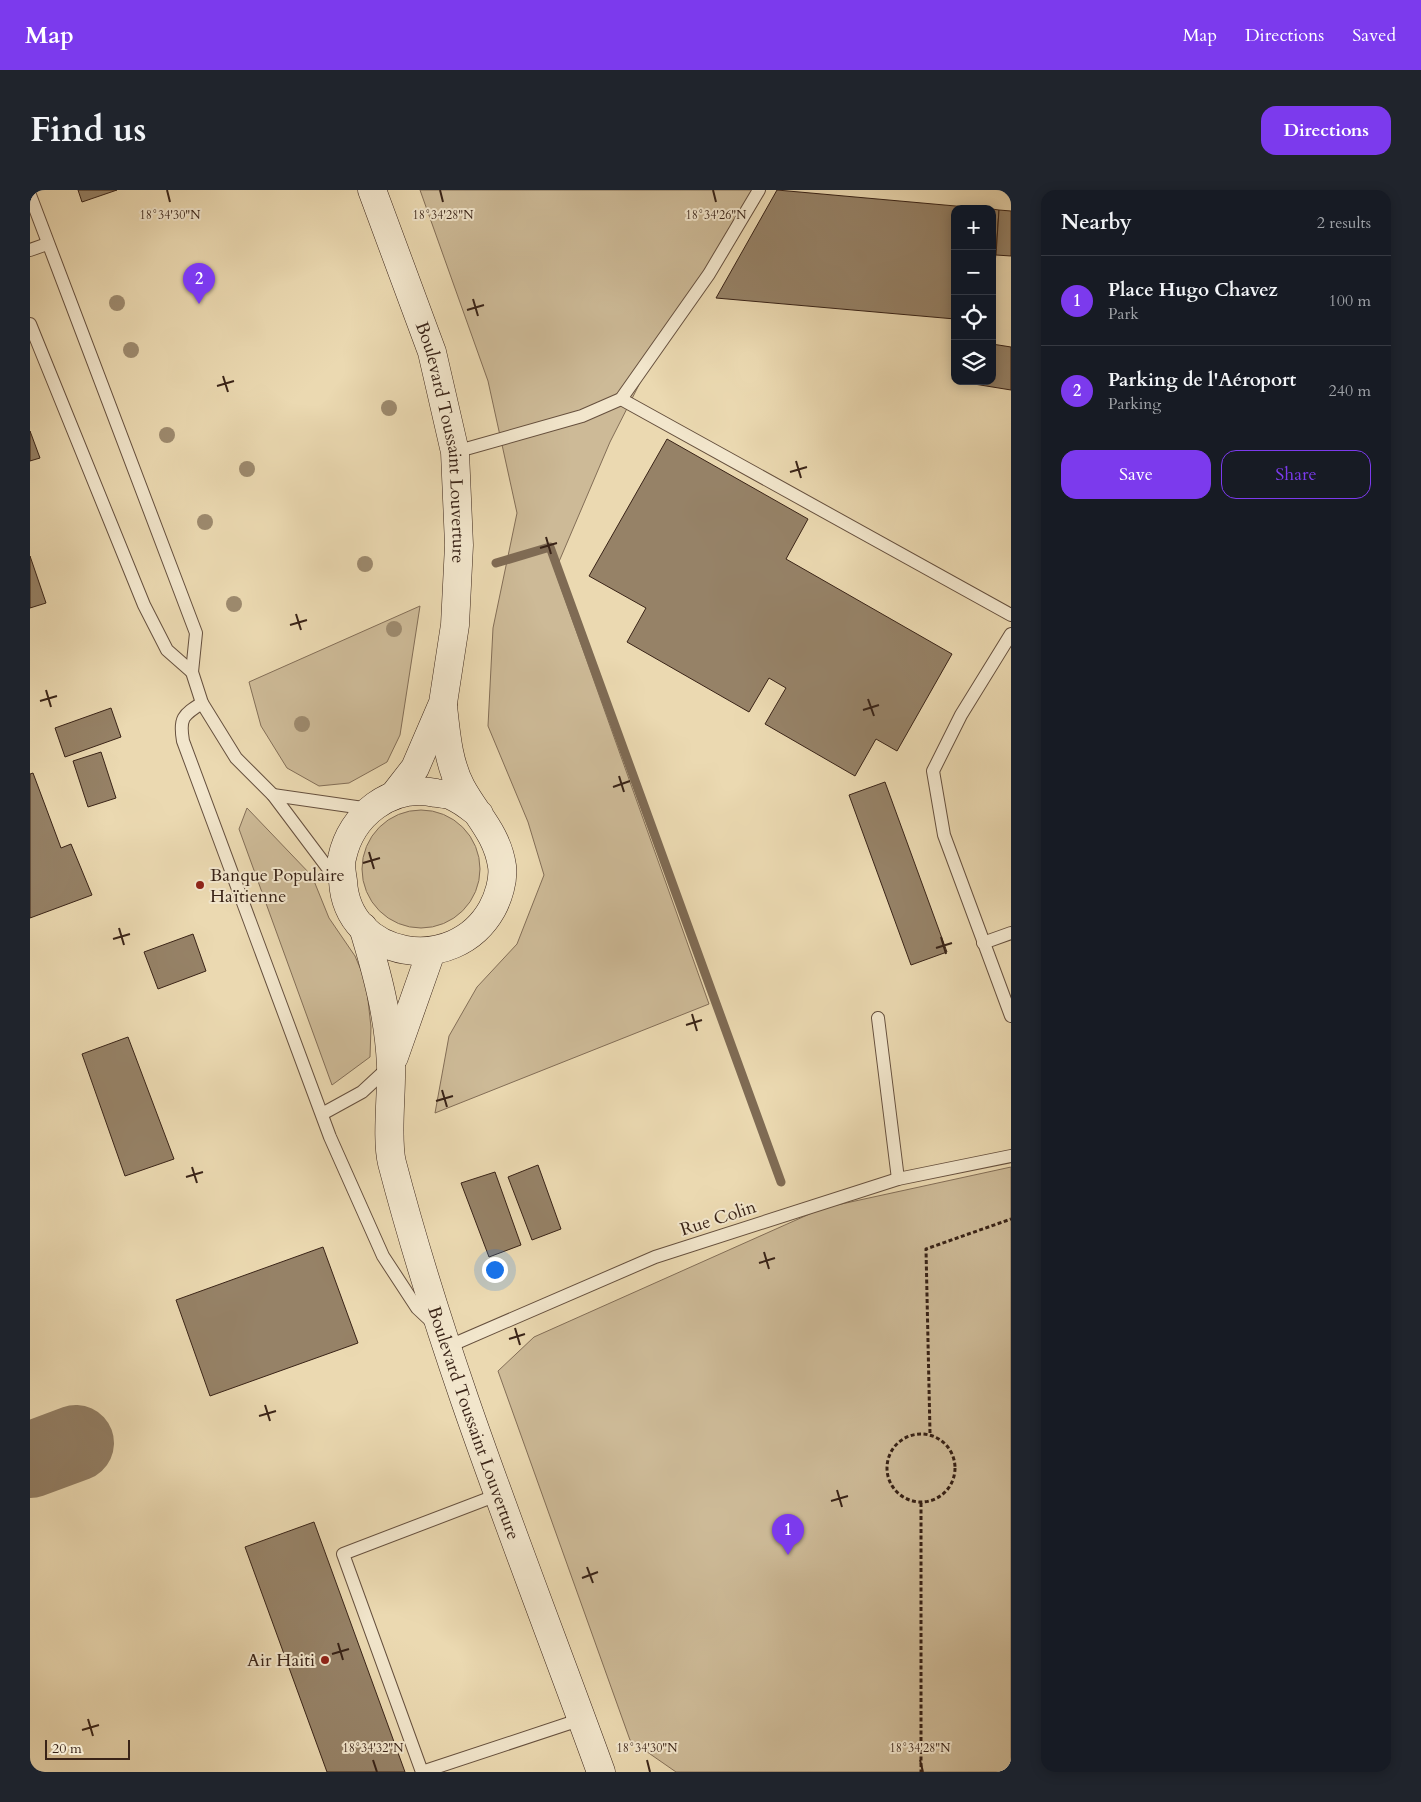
<!DOCTYPE html>
<html lang="en">
<head>
<meta charset="utf-8">
<style>
  body { margin:0; font-family:Cardo,serif; background:#20242c; color:#f1f3f6 }
  .controls { position:absolute; right:15px; top:15px; display:grid; overflow:hidden; border-radius:10px; box-shadow:0 2px 12px #0003 }
  .controls button { width:45px; height:45px; display:grid; place-items:center; padding:0; border:0; border-bottom:1px solid #363941; background:#171b24; color:#f1f3f6; font:25px sans-serif }
  .scale { position:absolute; left:15px; bottom:12px; width:85px; box-sizing:border-box; padding-left:5px; border:2px solid #392317; border-top:0; font-size:14px; line-height:18px; white-space:nowrap; color:#392317; -webkit-text-stroke:4px #f2e6cc; paint-order:stroke }
  .you { position:absolute; left:464px; top:1079px; width:18px; height:18px; margin:-12px; border:4px solid #fff; border-radius:50%; background:#1a73e8; box-shadow:0 0 0 8px #1a73e833 }
  .badge { display:grid; place-items:center; width:32px; height:32px; border-radius:50%; background:#7c3aed; color:#fff; font-size:16px; font-weight:700 }
  .pin { position:absolute; translate:-50% -41px; filter:drop-shadow(0 1px 2px #0008) }
  .pin::after { content:''; position:absolute; top:26px; width:18px; height:15px; background:inherit; clip-path:polygon(0 0,100% 0,50% 100%) }
  .list { margin:0; padding:0; list-style:none }
  h2 { display:flex; justify-content:space-between; align-items:center; height:65px; margin:0; padding:0 20px; font-size:21px }
  h2 small { font-size:16px; font-weight:400; color:#9ea1a6 }
  .list li { display:grid; grid-template-columns:32px 1fr auto; gap:15px; align-items:center; box-sizing:border-box; height:90px; padding:0 20px; border-top:1px solid #363941 }
  .list b { display:block; font-size:19px; white-space:nowrap }
  .list p { margin:0; font-size:16px; white-space:nowrap; color:#9ea1a6 }
  .list em { font-size:16px; font-style:normal; color:#9ea1a6 }
  .actions { display:flex; gap:10px; padding:15px 20px }
  .actions a { flex:1; padding:11px 0; border:1px solid #7c3aed; border-radius:15px; text-align:center; font-size:18px; color:#7c3aed }
  .actions .main { background:#7c3aed; color:#fff }
  .icon { flex:none; width:28px; height:28px; fill:none; stroke:currentColor; stroke-width:2; stroke-linecap:round; stroke-linejoin:round }
  .map { position:relative; flex:none; width:981px; height:1582px; overflow:hidden; border-radius:15px }
  header { display:flex; align-items:center; gap:30px; box-sizing:border-box; height:70px; padding:0 25px; background:#7c3aed; color:#fff }
  header strong { font-size:24px }
  nav { display:flex; gap:28px; margin-inline-start:auto; font-size:18px }
  .intro { display:flex; align-items:center; justify-content:space-between; box-sizing:border-box; height:120px; padding:0 30px }
  h1 { margin:0; font-size:35px }
  .button { padding:12px 22px; border-radius:15px; background:#7c3aed; color:#fff; font-size:18px; font-weight:700 }
  main { display:flex; gap:30px; padding:0 30px }
  aside { flex:1; background:#171b24; border-radius:15px; box-shadow:0 2px 12px #0003 }
  .map>svg:first-child { display:block }
  .green { fill:#cdba97; stroke:#836e57 }
  .lines { fill:none; stroke-linecap:round; stroke-linejoin:round }
  .stream { stroke:#7f6b54; stroke-width:9 }
  .taxiway { stroke:#927e64; stroke-width:76 }
  .building { fill:#968267; stroke:#392317 }
  .service-casing { stroke:#66503e; stroke-width:14 }
  .secondary-casing { stroke:#392317; stroke-width:29 }
  .path { stroke:#392317; stroke-width:3; stroke-dasharray:4 2.5; stroke-linecap:butt }
  .service { stroke:#f2e6cc; stroke-width:12 }
  .secondary { stroke:#f2e6cc; stroke-width:28 }
  .tree { fill:#9d8a6e }
  .ticks { fill:none; stroke:#392317; stroke-width:2 }
  .poi-dot { fill:#8f2418; stroke:#f2e6cc; stroke-width:2 }
  .labels { text-anchor:middle; stroke-width:4; stroke-linejoin:round; paint-order:stroke }
  .street-label { font-size:18px; fill:#392317; stroke:#f2e6cc }
  .poi-label { font-size:18px; fill:#392317; stroke:#f2e6cc; text-anchor:start }
  .ticks-label { font-size:12px; text-anchor:middle; fill:#392317; stroke:#f2e6cc; stroke-width:4; stroke-linejoin:round; paint-order:stroke }
</style>
</head>
<body>
<header>
<strong>Map</strong>
<nav><a>Map</a><a>Directions</a><a>Saved</a></nav>
</header>
<div class="intro"><h1>Find us</h1><a class="button">Directions</a></div>
<main>
<div class="map">
<svg width="981" height="1582" viewBox="0 0 981 1582">
  <rect width="100%" height="100%" fill="#ebd9b1"/>
  <filter id="stains"><feTurbulence type="fractalNoise" baseFrequency=".004" numOctaves="4"/><feColorMatrix values="0 0 0 0 .2 0 0 0 0 .09 0 0 0 0 .02 0 0 0 .5 -.17"/></filter>
  <radialGradient id="worn" r=".72"><stop offset=".6" stop-color="#630" stop-opacity="0"/><stop offset="1" stop-color="#630" stop-opacity=".3"/></radialGradient>
  <!-- green -->
  <g class="green">
    <polygon points="390,0 724,0 617,179 580,252 525,381 679,814 405,923 419,846 447,797 487,754 514,685 498,632 458,536 463,438 487,323 458,191"/>
    <polygon points="390,416 370,545 357,572 319,593 289,596 257,578 231,536 219,492"/>
    <polygon points="217,618 282,686 299,728 325,766 336,792 341,837 340,867 302,895 209,639"/>
    <circle cx="391" cy="679" r="59"/>
    <polygon points="981,977 981,1582 646,1582 600,1550 468,1181 504,1147 793,1018"/>
  </g>
  <g class="lines">
    <!-- stream -->
    <polyline class="stream" points="466,373 520,357 751,992"/>
    <!-- taxiway -->
    <polyline class="taxiway" points="0,1270 46,1253"/>
  </g>
  <!-- building -->
  <g class="building">
    <polygon points="48,0 87,0 52,12"/>
    <polygon points="747,0 959,19 925,19 925,129 686,108"/>
    <polygon points="962,19 969,20 962,117"/>
    <polygon points="969,20 981,21 981,66 966,65"/>
    <polygon points="962,154 981,157 981,200 944,194 945,191 962,191"/>
    <polygon points="0,241 10,268 0,271"/>
    <polygon points="637,249 778,329 756,369 922,464 867,561 846,549 825,586 735,534 756,498 739,488 719,522 597,452 616,418 559,386"/>
    <polygon points="0,366 16,413 0,418"/>
    <polygon points="81,518 91,547 35,567 25,538"/>
    <polygon points="71,562 86,608 58,617 43,571"/>
    <polygon points="3,583 31,658 41,654 62,705 0,728 0,584"/>
    <polygon points="855,592 917,762 881,775 819,605"/>
    <polygon points="163,744 176,781 128,799 114,762"/>
    <polygon points="98,847 144,969 95,986 52,864"/>
    <polygon points="508,975 531,1039 502,1050 478,987"/>
    <polygon points="465,982 491,1055 459,1067 431,993"/>
    <polygon points="293,1057 328,1153 180,1206 146,1110"/>
    <polygon points="284,1332 375,1582 297,1582 215,1357"/>
  </g>
  <g class="lines">
    <!-- service casing -->
    <g class="service-casing">
      <g id="service">
        <polyline points="0,5 166,443 162,482 172,513 206,568 243,605 306,689"/>
        <polyline points="0,60 17,54"/>
        <polyline points="0,134 114,415 137,460 162,482"/>
        <polyline points="591,209 981,425"/>
        <polyline points="425,262 552,226 591,209 679,84 729,0"/>
        <polyline points="981,444 931,525 903,581 914,645 981,826"/>
        <path d="M172,513c-19,12 -23,15 -19,38l147,396 53,119 34,52 16,15"/>
        <polyline points="243,605 340,619"/>
        <polyline points="953,753 981,743"/>
        <polyline points="848,828 868,989"/>
        <polyline points="292,924 332,902 359,877"/>
        <polyline points="417,1157 625,1067 868,989 981,966"/>
        <polyline points="392,1582 313,1364 470,1304"/>
        <polyline points="392,1582 552,1529"/>
      </g>
    </g>
    <!-- secondary casing -->
    <g class="secondary-casing">
      <g id="secondary">
        <path id="s1" d="M342,0l60,162 23,100 4,93 -4,80 -12,78 -28,65 -21,27"/>
        <path d="M413,516c3,27 5,56 18,81 15,28 36,46 41,79 2,14 -4,32 -10,43 -38,68 -145,50 -149,-28 -1,-7 -3,-16 -1,-23 9,-43 49,-75 94,-65 6,1 13,1 18,4 9,4 17,11 25,17"/>
        <path id="s2" d="M333,737c14,46 26,90 28,139 1,27 -5,73 1,97 54,207 136,408 209,609"/>
        <polyline points="364,867 401,762"/>
      </g>
    </g>
    <!-- path -->
    <g class="path">
      <polyline points="900,1243 896,1059 981,1029"/>
      <circle cx="891" cy="1278" r="34"/>
      <polyline points="891,1313 891,1582"/>
    </g>
    <!-- service -->
    <use href="#service" class="service"/>
    <!-- secondary -->
    <use href="#secondary" class="secondary"/>
  </g>
  <!-- trees -->
  <g class="tree">
    <circle cx="87" cy="113" r="8"/>
    <circle cx="101" cy="160" r="8"/>
    <circle cx="359" cy="218" r="8"/>
    <circle cx="137" cy="245" r="8"/>
    <circle cx="217" cy="279" r="8"/>
    <circle cx="175" cy="332" r="8"/>
    <circle cx="335" cy="374" r="8"/>
    <circle cx="204" cy="414" r="8"/>
    <circle cx="364" cy="439" r="8"/>
    <circle cx="272" cy="534" r="8"/>
  </g>
  <!-- ticks -->
  <path class="ticks" d="M137,0l3,12M410,0l3,12M683,0l3,12M443,109l5,17M437,120l17,-5M193,186l5,16M187,196l17,-5M766,271l5,17M760,282l17,-5M516,347l5,17M510,358l17,-5M266,424l5,16M260,435l17,-5M16,500l5,17M838,509l6,17M10,511l17,-5M833,520l16,-5M589,586l5,16M583,597l17,-6M339,662l5,17M333,673l17,-5M89,738l5,17M911,747l5,17M83,749l17,-5M906,758l16,-5M662,824l5,17M656,835l16,-5M412,900l5,17M406,911l17,-5M162,977l5,16M156,987l17,-5M734,1062l5,17M729,1073l16,-5M485,1138l5,17M479,1149l16,-5M235,1215l5,16M229,1226l17,-5M807,1300l5,17M801,1311l17,-5M557,1377l6,16M552,1388l16,-6M308,1453l5,17M302,1464l17,-5M58,1529l5,17M52,1540l17,-5M343,1570l4,12M617,1570l3,12M890,1570l3,12"/>
  <!-- markers -->
  <g class="poi-dot">
    <circle cx="170" cy="695" r="5"/>
    <circle cx="295" cy="1470" r="5"/>
  </g>
  <g class="labels">
    <!-- street labels -->
    <g class="street-label">
      <text dy="6" stroke="none"><textPath href="#s1" startOffset="264">Boulevard Toussaint Louverture</textPath></text>
      <text transform="translate(688 1028) rotate(-18)" y="6">Rue Colin</text>
      <text dy="6" stroke="none"><textPath href="#s2" startOffset="512">Boulevard Toussaint Louverture</textPath></text>
    </g>
    <!-- poi labels -->
    <g class="poi-label">
      <text x="180" y="691">Banque Populaire<tspan x="180" dy="21">Haïtienne</tspan></text>
      <text x="285" y="1476" text-anchor="end">Air Haiti</text>
    </g>
  </g>
  <g class="ticks-label">
    <text x="140" y="29">18°34'30"N</text>
    <text x="413" y="29">18°34'28"N</text>
    <text x="686" y="29">18°34'26"N</text>
    <text x="343" y="1562">18°34'32"N</text>
    <text x="617" y="1562">18°34'30"N</text>
    <text x="890" y="1562">18°34'28"N</text>
  </g>
  <rect width="100%" height="100%" filter="url(#stains)"/>
  <rect width="100%" height="100%" fill="url(#worn)"/>
</svg>
<div class="controls">
<button>+</button>
<button>−</button>
<button><svg class="icon" aria-label="locate" viewBox="0 0 24 24"><circle cx="12" cy="12" r="6"/><path d="M12 2v4M12 18v4M2 12h4M18 12h4"/></svg></button>
<button><svg class="icon" aria-label="layers" viewBox="0 0 24 24"><path d="M12 4l9 5-9 5-9-5zM3 14l9 5 9-5"/></svg></button>
</div>
<div class="scale">20 m</div>
<div class="you"></div>
<div class="pin badge" style="left:758px;top:1365px">1</div>
<div class="pin badge" style="left:169px;top:114px">2</div>
</div>
<aside>
<h2>Nearby<small>2 results</small></h2>
<ul class="list">
<li><span class="badge">1</span><div><b>Place Hugo Chavez</b><p>Park</p></div><em>100 m</em></li>
<li><span class="badge">2</span><div><b>Parking de l'Aéroport</b><p>Parking</p></div><em>240 m</em></li>
</ul>
<div class="actions"><a class="main">Save</a><a>Share</a></div>
</aside>
</main>
</body>
</html>
